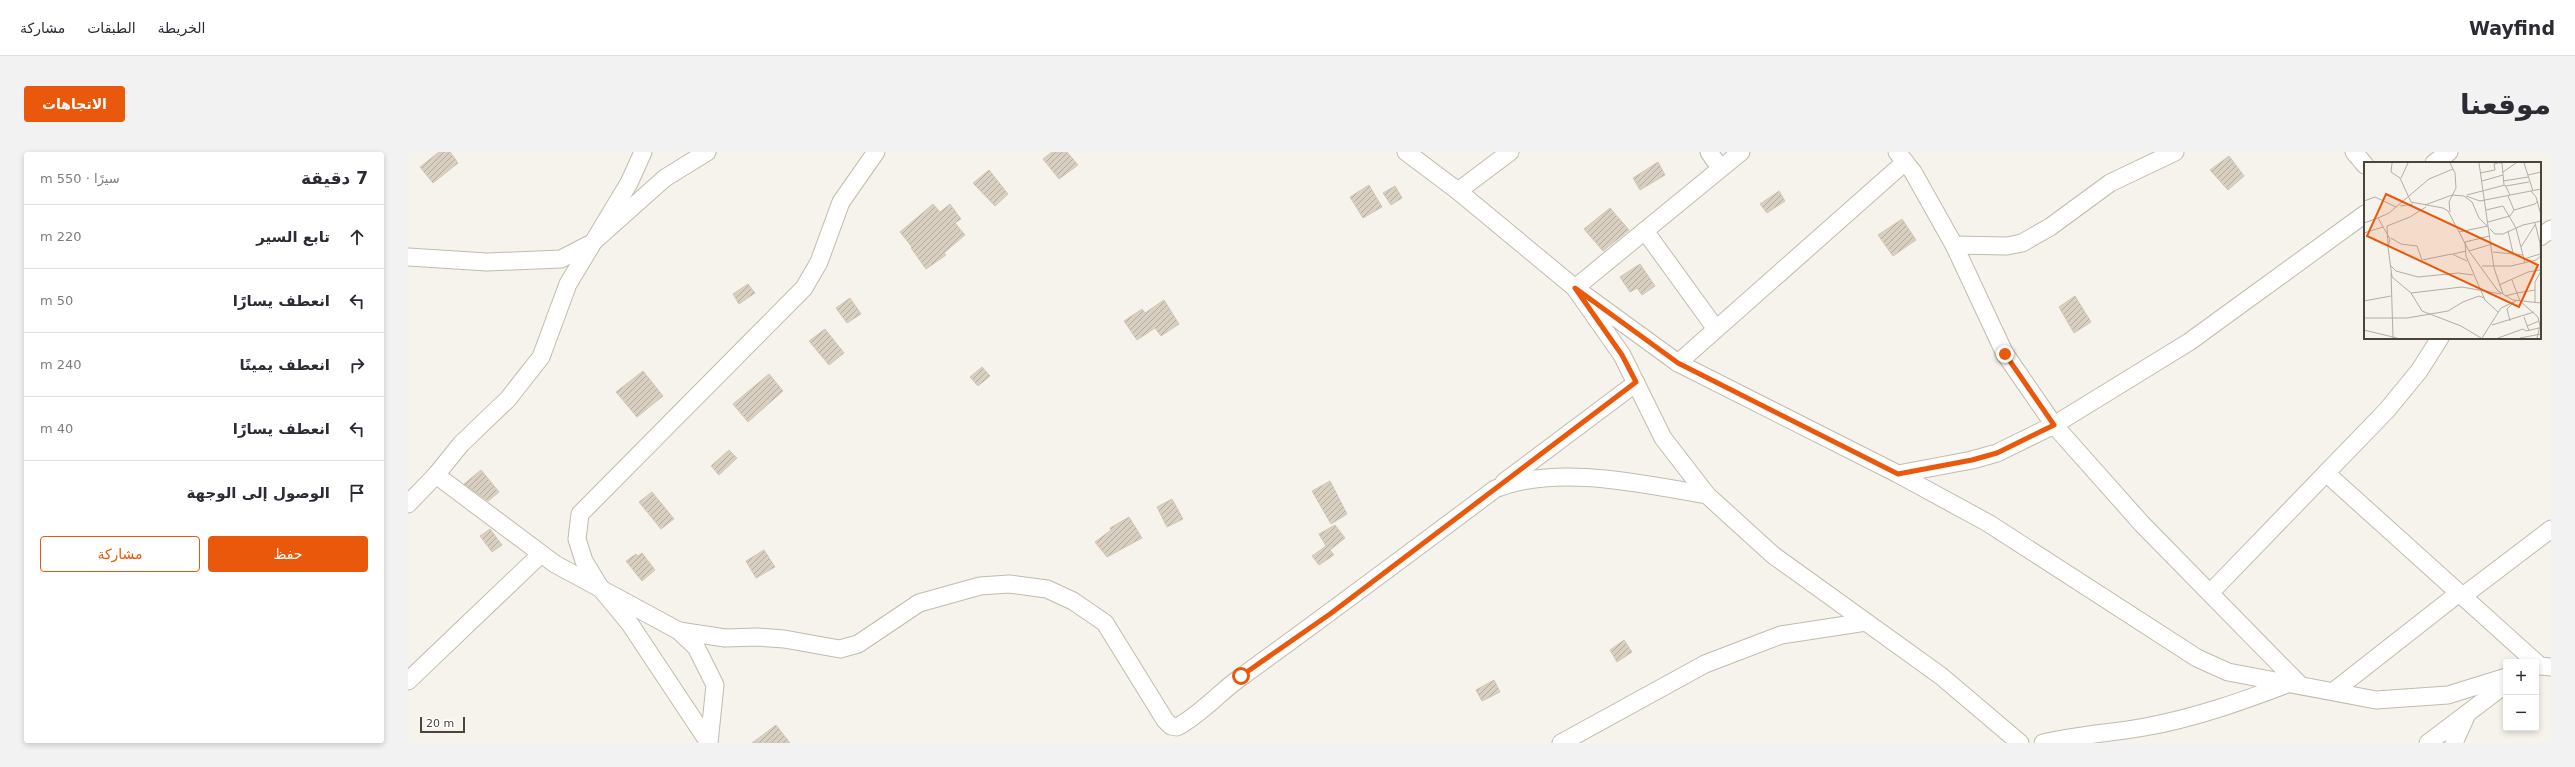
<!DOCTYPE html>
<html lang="ar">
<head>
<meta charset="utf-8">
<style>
  body { margin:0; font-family:"DejaVu Sans",Cairo,sans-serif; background:#f2f2f3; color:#2b2b33; direction:rtl }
  .controls { position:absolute; right:12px; bottom:12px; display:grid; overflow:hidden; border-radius:4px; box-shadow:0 2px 6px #0003 }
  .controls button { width:36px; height:36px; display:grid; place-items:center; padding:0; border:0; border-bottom:1px solid #e1e1e2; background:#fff; color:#2b2b33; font:20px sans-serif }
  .scale { position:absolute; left:12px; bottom:10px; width:45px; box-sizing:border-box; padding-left:4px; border:2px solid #4b4439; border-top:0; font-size:11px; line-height:14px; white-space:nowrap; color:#4b4439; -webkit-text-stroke:3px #fff; paint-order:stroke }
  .stop { position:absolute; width:12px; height:12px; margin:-9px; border:3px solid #ea580c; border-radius:50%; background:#fff }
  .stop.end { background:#ea580c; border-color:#fff; box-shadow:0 1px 4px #0008 }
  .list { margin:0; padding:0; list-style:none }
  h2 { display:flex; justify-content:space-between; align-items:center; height:52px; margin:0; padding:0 16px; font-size:17px }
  h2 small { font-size:13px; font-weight:400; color:#7c7c81 }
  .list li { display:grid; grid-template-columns:26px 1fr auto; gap:12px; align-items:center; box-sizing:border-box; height:64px; padding:0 16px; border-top:1px solid #e1e1e2 }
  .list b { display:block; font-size:15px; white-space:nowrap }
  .list em { font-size:13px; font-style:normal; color:#7c7c81 }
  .actions { display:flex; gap:8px; padding:12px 16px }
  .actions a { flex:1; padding:9px 0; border:1px solid #ea580c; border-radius:4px; text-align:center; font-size:14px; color:#ea580c }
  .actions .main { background:#ea580c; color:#fff }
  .icon { flex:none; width:22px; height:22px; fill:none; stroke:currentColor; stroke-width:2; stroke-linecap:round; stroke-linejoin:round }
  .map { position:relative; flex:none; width:2143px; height:591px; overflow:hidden; direction:ltr; border-radius:4px }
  header { display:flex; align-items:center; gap:24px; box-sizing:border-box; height:56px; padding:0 20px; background:#fff; border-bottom:1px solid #e1e1e2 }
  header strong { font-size:19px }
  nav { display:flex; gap:22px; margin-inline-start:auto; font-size:14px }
  .intro { display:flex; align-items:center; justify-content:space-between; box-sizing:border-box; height:96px; padding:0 24px }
  h1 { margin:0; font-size:28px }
  .button { padding:10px 18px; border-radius:4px; background:#ea580c; color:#fff; font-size:14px; font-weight:700 }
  main { display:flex; gap:24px; padding:0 24px }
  aside { flex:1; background:#fff; border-radius:4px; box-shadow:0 2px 6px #0003 }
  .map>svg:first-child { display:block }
  .building { fill:url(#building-hatch); stroke:#d3c7b4 }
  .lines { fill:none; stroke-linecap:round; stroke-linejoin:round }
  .minor-casing { stroke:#c2bbae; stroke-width:19 }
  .minor { stroke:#fff; stroke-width:17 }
  .route { stroke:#ea580c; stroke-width:5 }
  .inset-road { fill:none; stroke:#b2ada4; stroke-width:1 }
  .view { fill:#e8590c; fill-opacity:0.15; stroke:#e8590c; stroke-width:2 }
  .inset-edge { fill:none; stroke:#4b4439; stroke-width:2 }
</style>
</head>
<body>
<header>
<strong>Wayfind</strong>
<nav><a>الخريطة</a><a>الطبقات</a><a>مشاركة</a></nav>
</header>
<div class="intro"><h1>موقعنا</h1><a class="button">الاتجاهات</a></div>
<main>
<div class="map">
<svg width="2143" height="591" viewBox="0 0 2143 591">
  <defs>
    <pattern id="building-hatch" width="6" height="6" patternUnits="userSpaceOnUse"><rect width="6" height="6" fill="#d8cfc1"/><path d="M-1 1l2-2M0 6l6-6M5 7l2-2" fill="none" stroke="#b1aa9e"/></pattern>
  </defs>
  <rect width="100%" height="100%" fill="#f6f3ec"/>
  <!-- building -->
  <g class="building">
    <polygon points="31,0 42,0 50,11 25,31 12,15"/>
    <polygon points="644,0 659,0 670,13 651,27 635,7"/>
    <polygon points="1821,4 1836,24 1820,38 1802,18"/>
    <polygon points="1250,10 1257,23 1232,38 1225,26"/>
    <polygon points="581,18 600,42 587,54 565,31"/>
    <polygon points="961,33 974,55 955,66 942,45"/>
    <polygon points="987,34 994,46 983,53 975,41"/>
    <polygon points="1371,39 1377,49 1359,61 1352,52"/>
    <polygon points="525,52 532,60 542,52 553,67 547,71 557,83 536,101 538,103 518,117 503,96 504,95 492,80"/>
    <polygon points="1202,56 1221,78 1195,99 1176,77"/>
    <polygon points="1494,67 1508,88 1485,104 1470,83"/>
    <polygon points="1232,112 1247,134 1234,143 1229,136 1222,140 1212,125"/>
    <polygon points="340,132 347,141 331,152 325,142"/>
    <polygon points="1667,144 1683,170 1666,181 1651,155"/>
    <polygon points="442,146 453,162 439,171 428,156"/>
    <polygon points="756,148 771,172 753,184 747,176 729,188 716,169 734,157 737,161"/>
    <polygon points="417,177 436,201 421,213 401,189"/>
    <polygon points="574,215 582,224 570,234 562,225"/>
    <polygon points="235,219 255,244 229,265 208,240"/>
    <polygon points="361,222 375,239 340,270 325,252"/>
    <polygon points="321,298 329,306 311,323 303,314"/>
    <polygon points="73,318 91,340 80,349 56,332"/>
    <polygon points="922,329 939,362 923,372 904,339"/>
    <polygon points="244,340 266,367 253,377 231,350"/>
    <polygon points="764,347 775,367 759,375 749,355"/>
    <polygon points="721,365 734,386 699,405 687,390 703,378 702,376"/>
    <polygon points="927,373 937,386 922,398 926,403 911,413 904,404 918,394 911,382"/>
    <polygon points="82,377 94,393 84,400 72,384"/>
    <polygon points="356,398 367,415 348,426 338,409"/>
    <polygon points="234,401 247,418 234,429 218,409 228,402 230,404"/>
    <polygon points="1216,488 1224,500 1209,510 1202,498"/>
    <polygon points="1086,528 1092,540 1074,549 1068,538"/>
    <polygon points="368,573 382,591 344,591"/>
  </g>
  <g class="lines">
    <!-- minor casing -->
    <g class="minor-casing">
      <g id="minor">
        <polyline points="998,0 1050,39 1167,136 1270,211 1490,322 1580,371 1789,506 1820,520 1968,548 2040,543 2098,525"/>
        <polyline points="1301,0 1312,16"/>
        <polyline points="1333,0 1167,136 1214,203 1255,286 1299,343 1365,403 1533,524 1612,591"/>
        <polyline points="1489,0 1505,20 1546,93 1597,202 1646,273 1734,372 1892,533"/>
        <polyline points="1946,0 1957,13"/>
        <polyline points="2026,11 2041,0"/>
        <polyline points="1050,39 1102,0"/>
        <polyline points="1237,79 1308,177"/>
        <polyline points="2132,85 2143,77"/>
        <polyline points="1546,93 1599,94 1614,91 1642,75 1702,31 1767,0"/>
        <polyline points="0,105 79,110 153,107 184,91 257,26 299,0"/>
        <polyline points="1270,211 1497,10"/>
        <polyline points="1918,321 2132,514 2143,515"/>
        <polyline points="1490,322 1564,308 1589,301 1646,273 1781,190 1957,62"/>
        <polyline points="28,323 53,292 100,247 133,205 160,132 221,31 235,0"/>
        <polyline points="1096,330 1228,231"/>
        <polyline points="0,352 28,323 147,412 271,479 288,495 307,533 301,591"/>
        <polyline points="1802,441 1979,258 2011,219 2032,186"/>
        <polyline points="2055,444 2143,377"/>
        <path d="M271,479l46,7 32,-1 27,2 56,10 18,-5 61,-41 61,-17 29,-2 38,5 26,12 32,22 60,97 6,6 6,1c26,-14 43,-36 67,-52 84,-61 167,-123 251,-186 61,-25 147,-5 212,6"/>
        <polyline points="0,529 133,402"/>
        <polyline points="1926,539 2051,441"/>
        <polyline points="301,591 222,472 193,437 176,409 169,387 172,362 396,136 411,110 433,50 468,0"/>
        <polyline points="1153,591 1297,512 1373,483 1458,470"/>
        <path d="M1635,591c33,-8 68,-10 102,-16 50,-9 98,-26 145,-44"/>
        <polyline points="2020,591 2098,532"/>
        <polyline points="2046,591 2059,562"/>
      </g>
    </g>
    <!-- minor -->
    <use href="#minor" class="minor"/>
  </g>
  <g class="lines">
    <!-- route -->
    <polyline class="route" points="833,524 922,462 1228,230 1214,203 1167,136 1270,211 1490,322 1564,308 1589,301 1646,273 1597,202"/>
  </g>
  <!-- overview -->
  <g transform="translate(1956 10)">
    <rect width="177" height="177" fill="#f6f3ec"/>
    <path class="inset-road" d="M28,1l-1,9 9,6 11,24 32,6 5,3 21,40 29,40 15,9 28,3M115,1l15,105 9,26M135,1h3l2,22M160,1l9,28M139,10l13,-9M116,11l15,-3 -1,-6 4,-1M164,13l13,-3M37,16l7,-15M118,19l21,-6M139,19l25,-4M142,24l23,-4M167,29l5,6 5,18M103,33l38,-10 5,10M102,34l14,5 61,-12M144,34l6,14M0,39l11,-4 21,10M61,43l27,-10 12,1 8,6 7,16 8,8M36,44l13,-2M122,48l17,-4 13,22 9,35M86,50l-1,-10 7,-14 -1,-15 -5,-10M14,56l11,-5 40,-34 24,-10M124,60l22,-6 4,-6 21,-6 3,-3M0,61l14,-5 12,21 -2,8 4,30 19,16 11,18 39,15 20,12M171,61l5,20 1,28M126,67l5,5h8l20,-9 18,-4M144,69l5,22M95,70l29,-6M0,71l19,-6M126,74l-25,6 1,14 19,44 13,12M27,76l10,6 16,2 5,14 30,-6 15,7M24,83l-1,-19 23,-9 16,-10M157,85l14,-22M105,89l23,-7M129,90l30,3M89,92l13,-3M160,97l16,-5M27,104l5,5 22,6 40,-4 15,2M118,104h29l25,-6 5,-4M27,111l2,65M148,118l8,21 18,16 2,9 -3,12M135,123l29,-13 12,-2M47,131l51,-6 39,7M153,131l18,-3M141,134l12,-3M0,139l27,-5M171,141v-21l6,-11M160,155l5,14M0,156h43l41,-7 15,-9 16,-6 5,2M146,159l-3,-12 7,-7M128,163l42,-13M163,164l12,-5M0,168l33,8M118,176l19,-30 15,-7M134,176l25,-9 3,2 13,-3M156,176l21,-4"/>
    <path class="view" d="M22,32l152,71 -19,42 -152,-71z"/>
    <rect width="177" height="177" class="inset-edge"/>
  </g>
</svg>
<div class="controls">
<button>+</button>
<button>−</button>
</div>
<div class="scale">20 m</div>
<div class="stop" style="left:833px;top:524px"></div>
<div class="stop end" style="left:1597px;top:202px"></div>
</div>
<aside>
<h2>7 دقيقة<small>سيرًا · 550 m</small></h2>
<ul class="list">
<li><svg class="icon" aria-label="ahead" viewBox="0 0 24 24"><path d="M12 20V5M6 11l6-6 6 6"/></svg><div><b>تابع السير</b></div><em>220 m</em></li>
<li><svg class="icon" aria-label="left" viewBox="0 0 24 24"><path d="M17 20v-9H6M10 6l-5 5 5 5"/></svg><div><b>انعطف يسارًا</b></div><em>50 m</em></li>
<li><svg class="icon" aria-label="right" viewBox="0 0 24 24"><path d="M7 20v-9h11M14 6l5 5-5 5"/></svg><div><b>انعطف يمينًا</b></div><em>240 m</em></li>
<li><svg class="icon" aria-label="left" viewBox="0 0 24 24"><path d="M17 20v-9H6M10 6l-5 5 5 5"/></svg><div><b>انعطف يسارًا</b></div><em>40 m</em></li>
<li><svg class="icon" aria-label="arrive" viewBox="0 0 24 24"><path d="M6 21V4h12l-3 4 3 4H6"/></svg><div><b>الوصول إلى الوجهة</b></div></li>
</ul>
<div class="actions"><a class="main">حفظ</a><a>مشاركة</a></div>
</aside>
</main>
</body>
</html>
